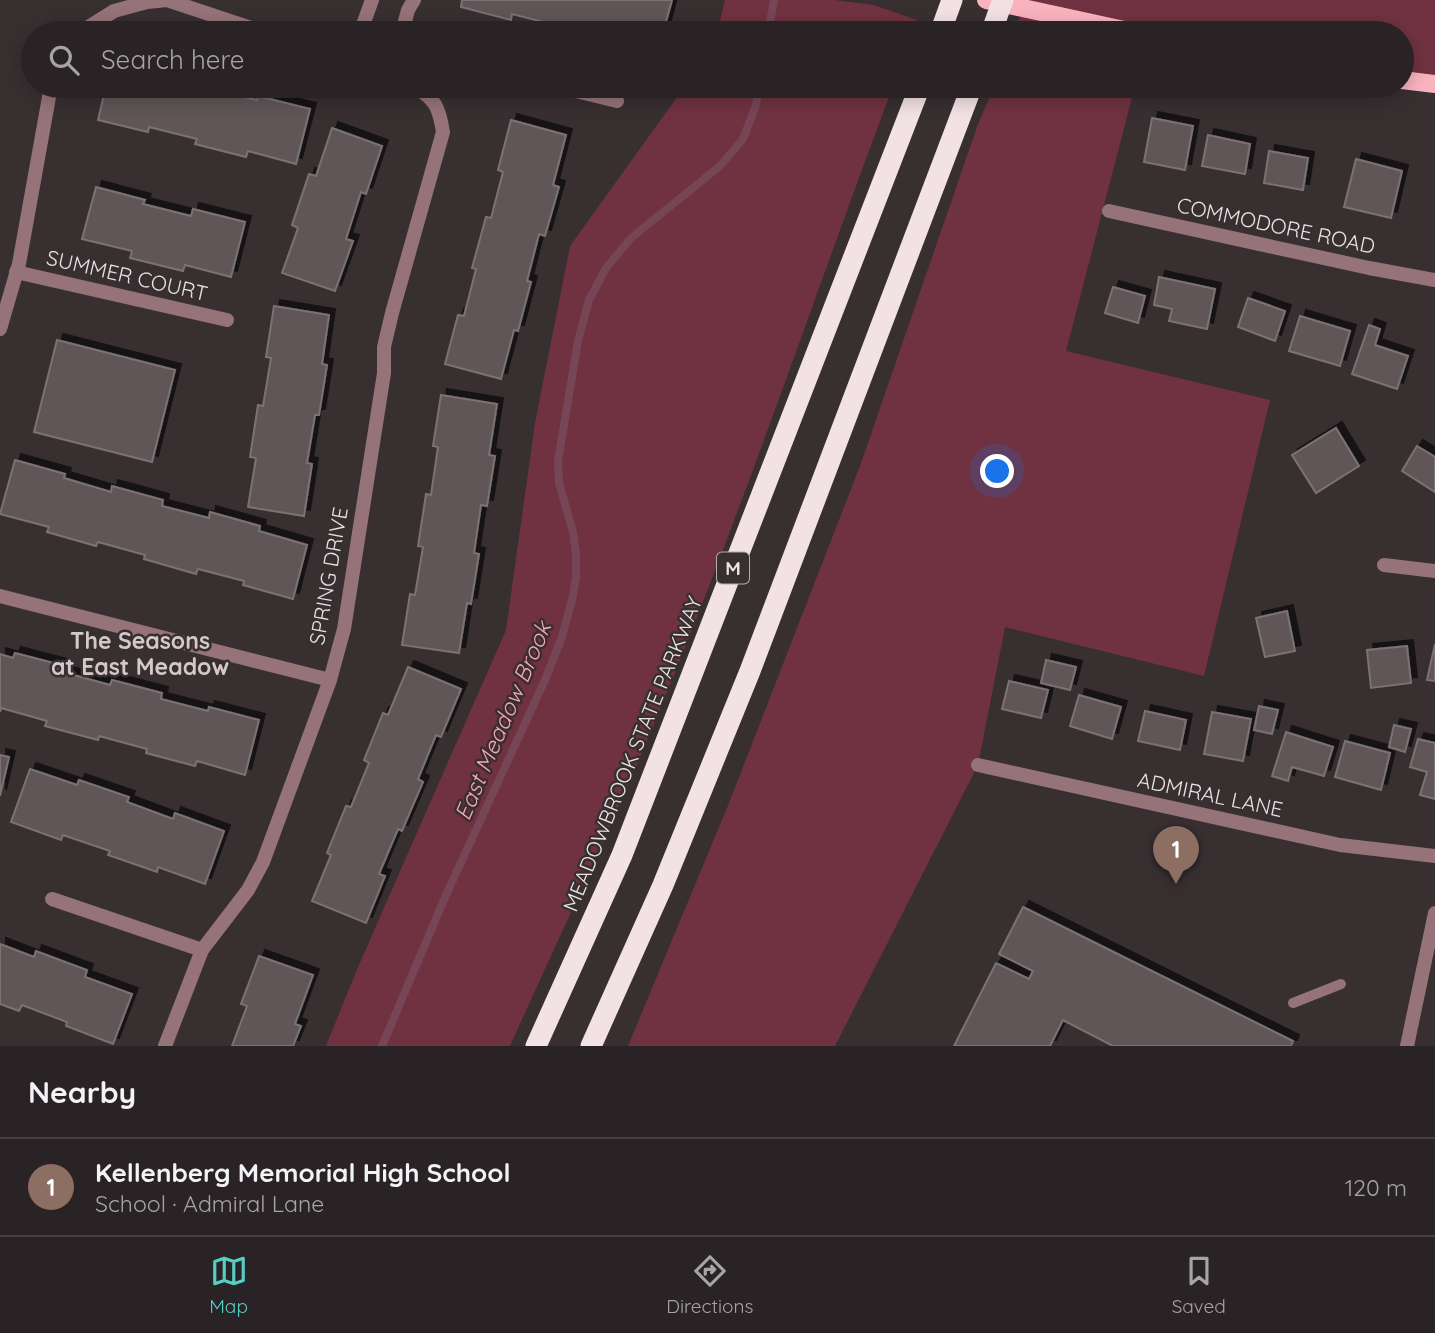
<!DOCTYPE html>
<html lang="en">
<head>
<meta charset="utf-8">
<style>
  body { margin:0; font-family:Quicksand,sans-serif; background:#362f32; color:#f1f3f6 }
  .you { position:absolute; left:998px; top:472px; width:24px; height:24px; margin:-18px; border:5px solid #fff; border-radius:50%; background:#1a73e8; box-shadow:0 0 0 10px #1a73e833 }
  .badge { display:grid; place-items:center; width:46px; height:46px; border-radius:50%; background:#56cec4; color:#fff; font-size:23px; font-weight:700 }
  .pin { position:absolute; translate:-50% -58px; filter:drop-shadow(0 2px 4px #0008) }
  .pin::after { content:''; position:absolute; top:37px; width:24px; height:21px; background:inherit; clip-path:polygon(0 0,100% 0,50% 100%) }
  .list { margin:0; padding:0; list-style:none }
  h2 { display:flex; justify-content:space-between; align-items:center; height:91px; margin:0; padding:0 28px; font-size:30px }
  h2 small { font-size:23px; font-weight:400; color:#a5a4a7 }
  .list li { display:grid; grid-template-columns:46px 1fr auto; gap:21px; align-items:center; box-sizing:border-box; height:98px; padding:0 28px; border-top:2px solid #464042 }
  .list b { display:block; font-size:26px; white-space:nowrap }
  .list p { margin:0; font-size:23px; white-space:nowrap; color:#a5a4a7 }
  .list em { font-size:23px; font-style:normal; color:#a5a4a7 }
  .icon { flex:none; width:38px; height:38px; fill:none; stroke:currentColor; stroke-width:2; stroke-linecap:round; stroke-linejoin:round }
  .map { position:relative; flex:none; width:1435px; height:1046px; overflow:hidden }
  .search { position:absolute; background:#2a2325; box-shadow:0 4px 18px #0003; left:21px; right:21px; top:21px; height:77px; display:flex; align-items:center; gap:18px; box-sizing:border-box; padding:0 24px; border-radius:38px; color:#a5a4a7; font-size:26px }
  .sheet { height:189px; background:#2a2325 }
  nav { display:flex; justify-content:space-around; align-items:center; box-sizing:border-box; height:98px; border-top:2px solid #464042; background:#2a2325; font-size:19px; color:#a5a4a7 }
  nav a { display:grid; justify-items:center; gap:4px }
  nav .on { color:#56cec4 }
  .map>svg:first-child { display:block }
  .green { fill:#703240 }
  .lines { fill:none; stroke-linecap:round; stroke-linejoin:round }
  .stream { stroke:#764656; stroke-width:8 }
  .building { fill:#605758; stroke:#7b7173; stroke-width:2; filter:url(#shadow) }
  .service { stroke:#957379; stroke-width:10 }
  .minor { stroke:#957379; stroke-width:14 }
  .primary { stroke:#f9b3bf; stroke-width:18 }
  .motorway { stroke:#f3e2e4; stroke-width:21 }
  .motorway-bridge { stroke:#f3e2e4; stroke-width:21 }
  .labels { text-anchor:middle; stroke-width:5; stroke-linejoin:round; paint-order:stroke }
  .shield { fill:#382f31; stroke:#b4adae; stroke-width:2 }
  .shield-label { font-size:19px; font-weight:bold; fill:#e9e3e4 }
  .street-label { font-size:21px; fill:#e9e3e4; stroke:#382f31 }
  .neighbourhood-label { font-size:23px; font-weight:bold; fill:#d4c9ca; stroke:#382f31 }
  .water-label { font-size:23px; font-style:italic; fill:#f9a4b4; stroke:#382f31 }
</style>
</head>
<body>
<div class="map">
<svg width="1435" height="1046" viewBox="0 0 1435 1046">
  <defs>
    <filter id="shadow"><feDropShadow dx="6" dy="-6" stdDeviation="0" flood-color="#0009"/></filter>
  </defs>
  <rect width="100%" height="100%" fill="#382f31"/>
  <!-- green -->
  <g class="green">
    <polygon points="725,0 834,0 874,5 917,20 912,33 717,33"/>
    <polygon points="1026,0 1435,0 1435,84 1402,78 1402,33 1014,33"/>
    <path d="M685,86h208c-78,208 -149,420 -234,626 -46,112 -99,223 -149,334h-184l32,-79 148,-337 29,-207 35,-177z"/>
    <polygon points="994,86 1135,86 1066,351 1270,400 1204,676 1005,627 978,765 835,1046 628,1046 729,803 860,466 977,127"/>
  </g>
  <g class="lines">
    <!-- stream -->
    <g class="stream">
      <polyline points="768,33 774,0"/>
      <polyline points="382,1046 446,895 545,680 562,637 573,596 576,577 576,554 573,532 559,483 558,461 578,341 589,300 606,268 631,238 720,166 743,139 756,105 759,86"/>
    </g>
  </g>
  <!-- building -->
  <g class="building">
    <polygon points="462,0 672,0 663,33 563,33 558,32 559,26 512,14 511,20 461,7"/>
    <polygon points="106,86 210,86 209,89 257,100 258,96 310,109 296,164 248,151 246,157 195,144 197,139 149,127 148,132 98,120"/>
    <polygon points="1152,118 1193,126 1185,170 1144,162"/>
    <polygon points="511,120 566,135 553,185 559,187 545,236 539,234 527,281 531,282 518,331 514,330 501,379 445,364 458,315 464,316 476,269 472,268 486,217 491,218 503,172 498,170"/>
    <polygon points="332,128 382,146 366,194 361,192 346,239 353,241 335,291 282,273 298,228 292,225 309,174 316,176"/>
    <polygon points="1208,135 1250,144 1245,174 1202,166"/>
    <polygon points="1269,151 1308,158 1303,190 1264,183"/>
    <polygon points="1356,159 1402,171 1391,218 1344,207"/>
    <polygon points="96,187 145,200 143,204 191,216 193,209 245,222 231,277 185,265 183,271 130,258 132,251 82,239"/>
    <polygon points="1159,277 1215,289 1207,329 1169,321 1172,309 1154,305"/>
    <polygon points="1113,287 1145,296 1138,323 1105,313"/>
    <polygon points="1248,298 1285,311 1275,341 1238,327"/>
    <polygon points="274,306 329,315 322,364 327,365 319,415 315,415 307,463 312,464 304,516 248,507 256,458 250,457 258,405 263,406 271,358 266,357"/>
    <polygon points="1300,316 1350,331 1340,366 1289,351"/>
    <polygon points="1369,325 1380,329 1375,345 1408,356 1397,389 1352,374"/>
    <polygon points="57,340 175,370 152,462 34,432"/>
    <polygon points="441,395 497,404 489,455 495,456 487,506 481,505 474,553 479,554 471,604 467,603 459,653 402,645 410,594 415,595 423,547 418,546 426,494 431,495 438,447 433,446"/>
    <polygon points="1336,428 1359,466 1316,493 1292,455"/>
    <polygon points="1417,446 1435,457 1435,492 1402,471"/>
    <polygon points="15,460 65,474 64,478 111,492 112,486 163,500 162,506 209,518 210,512 260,526 259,531 307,545 293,599 243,585 244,581 198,569 196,574 144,559 145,555 98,542 96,546 47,532 49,527 0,514"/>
    <polygon points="1287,611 1295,651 1265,657 1256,618"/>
    <polygon points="1435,644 1435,681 1427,680"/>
    <polygon points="1407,646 1411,683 1371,688 1367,650"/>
    <polygon points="15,653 65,666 63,672 110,685 112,680 162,693 161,699 208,711 209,707 259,720 245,775 197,761 195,766 146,753 147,749 99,736 98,740 45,726 47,721 1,708 0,712 0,654 13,658"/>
    <polygon points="1046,660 1076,667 1070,690 1041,683"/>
    <polygon points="408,667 461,689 441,737 436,735 418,779 423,782 402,831 398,829 379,874 385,876 366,923 312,901 331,855 327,853 346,806 351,807 369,763 364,760 383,713 388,715"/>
    <polygon points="1009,681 1048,690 1041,718 1002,709"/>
    <polygon points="1079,695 1121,707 1112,739 1070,726"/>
    <polygon points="1259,706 1278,710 1272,734 1254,730"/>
    <polygon points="1145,711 1186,720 1180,750 1138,741"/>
    <polygon points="1212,712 1251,719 1243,761 1204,754"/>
    <polygon points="1394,725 1411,729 1405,752 1389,747"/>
    <polygon points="1286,732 1333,747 1324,776 1292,767 1288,781 1272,776"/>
    <polygon points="1418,739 1435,743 1435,799 1420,795 1427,772 1410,767"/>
    <polygon points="1345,741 1390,753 1381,790 1335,777"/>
    <polygon points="0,755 9,757 0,796"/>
    <polygon points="30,769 77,785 79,780 129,797 127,802 173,819 175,813 224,831 205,884 158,867 157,872 108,855 110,851 63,835 61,840 11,822"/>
    <polygon points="1023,907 1293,1041 1291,1046 1113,1046 1063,1020 1050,1046 954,1046 996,963 1029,979 1033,971 999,954"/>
    <polygon points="0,944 34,957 36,951 87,970 85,977 132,994 113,1044 66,1026 67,1022 22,1005 19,1011 0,1004"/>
    <polygon points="259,956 313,975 295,1024 301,1026 293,1046 232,1046 247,1006 241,1004"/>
  </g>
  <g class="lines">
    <!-- service -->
    <polyline class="service" points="1293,1003 1341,984"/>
    <!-- minor -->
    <g class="minor">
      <polyline points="79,33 114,11 147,2 167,0 266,33"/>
      <polyline points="360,33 372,0"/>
      <polyline points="402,33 408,10 414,0"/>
      <polyline points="555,86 617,101"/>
      <polyline points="1109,211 1369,268 1435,280"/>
      <polyline points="16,272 227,320"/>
      <polyline points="0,329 19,264 51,86"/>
      <polyline points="1384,565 1435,571"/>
      <polyline points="0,596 330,680"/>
      <polyline points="978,765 1340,845 1435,856"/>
      <polyline points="52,899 202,950"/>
      <path d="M165,1046l37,-96 46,-60 15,-28 67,-182 14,-51 40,-256v-26l8,-34 51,-181c-4,-25 -7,-32 -29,-46"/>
      <polyline points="1407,1046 1435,913"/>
    </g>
    <!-- primary -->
    <g class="primary">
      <polyline points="986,0 1138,33"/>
      <polyline points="1402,80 1435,84"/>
    </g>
    <!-- motorway -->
    <g class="motorway">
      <polyline points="940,33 952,0"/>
      <polyline points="536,1046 622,855 920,86"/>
      <polyline points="591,1046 663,885 750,671 972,86"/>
    </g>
    <!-- motorway-bridge -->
    <polyline class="motorway-bridge" points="991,33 1003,0"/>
  </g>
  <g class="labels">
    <!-- shield labels -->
    <rect class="shield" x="717" y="552.5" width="32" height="31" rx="5"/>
    <g class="shield-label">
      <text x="733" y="575">M</text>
    </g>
    <!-- street labels -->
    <g class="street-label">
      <text transform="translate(1276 226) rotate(12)" y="7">COMMODORE ROAD</text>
      <text transform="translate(127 276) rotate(13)" y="7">SUMMER COURT</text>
      <text transform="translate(329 576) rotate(-80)" y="7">SPRING DRIVE</text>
      <text transform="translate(633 754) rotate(-68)" y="7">MEADOWBROOK STATE PARKWAY</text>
      <text transform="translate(1210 795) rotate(12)" y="7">ADMIRAL LANE</text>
    </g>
    <!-- neighbourhood labels -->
    <g class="neighbourhood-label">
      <text x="140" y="649">The Seasons<tspan x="140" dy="26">at East Meadow</tspan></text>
    </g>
    <!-- water labels -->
    <g class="water-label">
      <text transform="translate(503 721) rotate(-67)" y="8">East Meadow Brook</text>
    </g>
  </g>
</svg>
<div class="you"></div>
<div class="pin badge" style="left:1176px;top:884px;background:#8d6e63">1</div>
<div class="search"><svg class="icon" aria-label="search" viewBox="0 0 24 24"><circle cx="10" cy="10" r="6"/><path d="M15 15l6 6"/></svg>Search here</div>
</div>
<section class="sheet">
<h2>Nearby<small></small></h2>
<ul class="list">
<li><span class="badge" style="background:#8d6e63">1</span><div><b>Kellenberg Memorial High School</b><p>School · Admiral Lane</p></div><em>120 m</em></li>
</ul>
</section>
<nav>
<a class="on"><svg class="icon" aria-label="map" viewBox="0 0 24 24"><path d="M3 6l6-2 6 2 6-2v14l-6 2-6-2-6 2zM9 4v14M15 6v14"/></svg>Map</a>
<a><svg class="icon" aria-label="directions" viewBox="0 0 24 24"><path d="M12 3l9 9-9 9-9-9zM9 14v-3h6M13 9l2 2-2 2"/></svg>Directions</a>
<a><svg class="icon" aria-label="saved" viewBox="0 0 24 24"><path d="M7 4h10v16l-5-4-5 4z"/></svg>Saved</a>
</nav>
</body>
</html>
